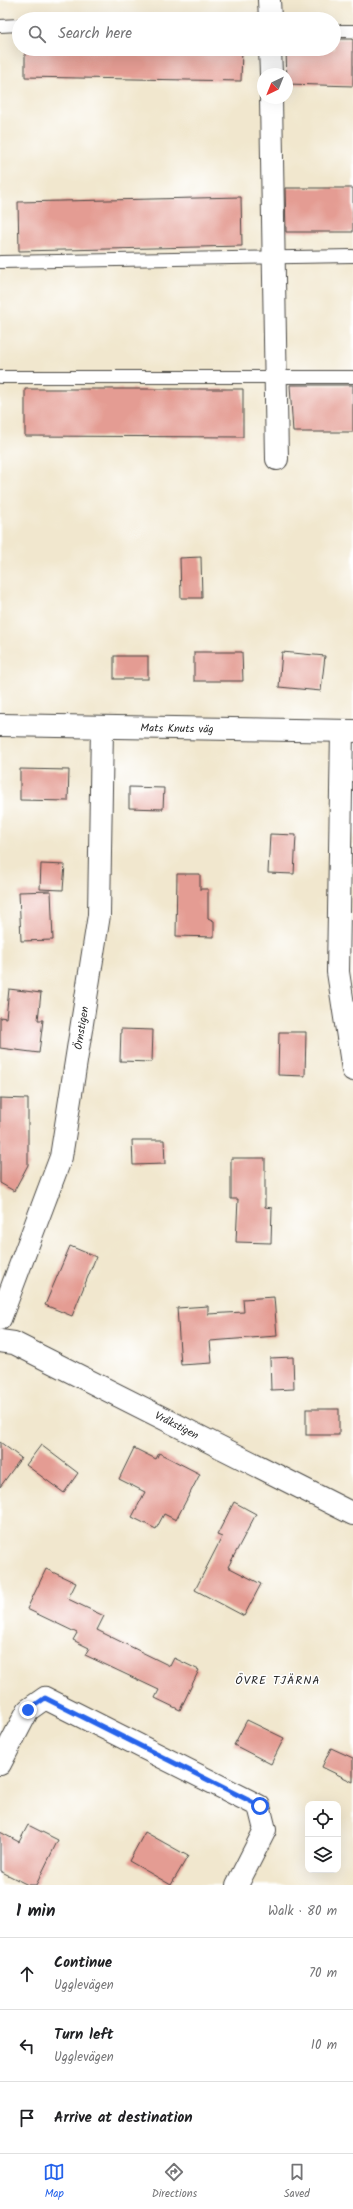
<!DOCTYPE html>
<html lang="en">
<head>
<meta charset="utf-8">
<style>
  body { margin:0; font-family:Kalam,sans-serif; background:#f2f2f2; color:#202124 }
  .controls { position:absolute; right:12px; bottom:12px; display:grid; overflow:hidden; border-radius:8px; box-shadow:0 4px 16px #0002 }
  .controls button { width:36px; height:36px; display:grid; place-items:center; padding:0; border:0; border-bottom:1px solid #e0e0e0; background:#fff; color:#202124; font:20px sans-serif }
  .compass { position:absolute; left:257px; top:68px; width:36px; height:36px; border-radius:50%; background:#fff; box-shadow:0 4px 16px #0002; rotate:223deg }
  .stop { position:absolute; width:12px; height:12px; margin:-9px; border:3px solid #2563eb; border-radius:50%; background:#fff }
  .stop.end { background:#2563eb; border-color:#fff; box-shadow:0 1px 4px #0008 }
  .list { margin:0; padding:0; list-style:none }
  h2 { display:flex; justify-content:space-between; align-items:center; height:52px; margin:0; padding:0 16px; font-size:17px }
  h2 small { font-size:13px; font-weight:400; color:#757577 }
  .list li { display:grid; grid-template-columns:26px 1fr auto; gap:12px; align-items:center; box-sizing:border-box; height:72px; padding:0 16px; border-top:1px solid #e0e0e0 }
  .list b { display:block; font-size:15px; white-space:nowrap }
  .list p { margin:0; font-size:13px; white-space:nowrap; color:#757577 }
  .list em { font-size:13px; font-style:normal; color:#757577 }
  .icon { flex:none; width:22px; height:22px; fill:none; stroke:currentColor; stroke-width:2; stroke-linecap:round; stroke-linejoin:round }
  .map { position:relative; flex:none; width:353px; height:1885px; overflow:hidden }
  .search { position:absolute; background:#fff; box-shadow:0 4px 16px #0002; left:12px; right:12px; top:12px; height:44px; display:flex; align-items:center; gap:10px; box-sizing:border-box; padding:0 14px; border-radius:22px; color:#757577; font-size:15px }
  .sheet { height:268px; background:#fff }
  nav { display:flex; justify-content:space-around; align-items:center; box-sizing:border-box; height:56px; border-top:1px solid #e0e0e0; background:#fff; font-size:11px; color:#757577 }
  nav a { display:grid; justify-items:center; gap:2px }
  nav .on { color:#2563eb }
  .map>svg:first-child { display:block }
  .building { fill:#e49c93 }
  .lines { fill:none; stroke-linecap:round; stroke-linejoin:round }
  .service-casing { stroke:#494743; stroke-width:14 }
  .minor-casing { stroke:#494743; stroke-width:24 }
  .service { stroke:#fff; stroke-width:12 }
  .minor { stroke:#fff; stroke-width:22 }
  .route { stroke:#2563eb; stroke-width:5 }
  .labels { text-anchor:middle; stroke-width:3; stroke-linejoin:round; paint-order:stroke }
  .street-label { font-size:11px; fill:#2b2b2b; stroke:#fff }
  .neighbourhood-label { font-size:12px; letter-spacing:1px; fill:#2b2b2b; stroke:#fff }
</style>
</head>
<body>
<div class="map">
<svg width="353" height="1885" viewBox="0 0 353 1885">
  <rect width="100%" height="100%" fill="#fff"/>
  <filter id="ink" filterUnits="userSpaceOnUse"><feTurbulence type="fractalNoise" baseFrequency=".025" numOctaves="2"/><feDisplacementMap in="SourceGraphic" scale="8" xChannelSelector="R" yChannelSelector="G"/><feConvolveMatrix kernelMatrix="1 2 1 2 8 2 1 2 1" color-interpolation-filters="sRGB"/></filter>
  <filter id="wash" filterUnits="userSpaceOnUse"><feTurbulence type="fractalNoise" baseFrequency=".012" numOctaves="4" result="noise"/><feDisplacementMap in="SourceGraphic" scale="16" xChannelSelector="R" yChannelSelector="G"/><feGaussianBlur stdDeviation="0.9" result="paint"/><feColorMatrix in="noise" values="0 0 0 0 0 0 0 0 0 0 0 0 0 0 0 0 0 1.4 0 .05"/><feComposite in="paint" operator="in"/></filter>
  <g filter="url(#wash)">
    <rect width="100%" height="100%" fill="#f1e7ce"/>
    <g id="blocks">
      <!-- building -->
      <g class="building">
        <polygon points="334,39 353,39 353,86 287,84 286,49 334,49"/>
        <polygon points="25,49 242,49 241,81 25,77"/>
        <polygon points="285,188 353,188 353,232 286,232"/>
        <polygon points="241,197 242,246 19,251 18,202"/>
        <polygon points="290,385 353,385 353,432 293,432"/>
        <polygon points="25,389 243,389 243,437 25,436"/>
        <polygon points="201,557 202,598 181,598 180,558"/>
        <polygon points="194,652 242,652 243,681 194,681"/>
        <polygon points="282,652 325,656 321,691 279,687"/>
        <rect x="114" y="656" width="34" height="23"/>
        <polygon points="20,769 69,770 68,801 20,800"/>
        <polygon points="129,787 164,788 163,809 129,808"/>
        <polygon points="270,834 296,835 294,874 268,873"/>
        <polygon points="41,864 65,865 63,890 40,889"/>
        <polygon points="177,874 200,874 200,889 208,889 208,918 214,921 214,937 176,936"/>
        <polygon points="51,891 53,940 21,941 19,892"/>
        <polygon points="9,989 41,993 38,1020 43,1020 39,1053 0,1048 0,1017 6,1018"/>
        <polygon points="121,1029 153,1030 152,1062 120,1061"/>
        <polygon points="279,1032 306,1032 305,1076 278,1075"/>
        <polygon points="0,1098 28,1099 28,1165 14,1191 0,1183"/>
        <polygon points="132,1140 164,1140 165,1164 133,1165"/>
        <polygon points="231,1158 265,1158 265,1207 272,1208 271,1243 236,1242 238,1199 231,1199"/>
        <polygon points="70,1246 96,1257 72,1316 45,1305"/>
        <polygon points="274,1297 277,1336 210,1341 212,1363 181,1365 177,1308 208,1306 208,1314 244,1312 243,1299"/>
        <polygon points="293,1357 294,1389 271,1390 270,1358"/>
        <rect x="306" y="1409" width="33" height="26"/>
        <polygon points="0,1442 21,1458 0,1487"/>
        <polygon points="41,1445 78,1473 64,1493 26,1465"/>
        <polygon points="134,1448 156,1459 159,1453 200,1474 176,1520 164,1514 156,1529 132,1517 145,1492 119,1479"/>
        <polygon points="234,1502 256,1514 228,1567 261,1584 244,1616 195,1590 222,1537 217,1535"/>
        <polygon points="46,1569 76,1583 68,1599 104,1616 97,1630 170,1666 174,1658 199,1670 180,1710 155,1698 159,1690 85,1655 89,1648 73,1640 77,1633 27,1609"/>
        <polygon points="247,1720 284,1738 271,1764 234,1745"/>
        <polygon points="331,1748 353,1758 353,1782 322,1767"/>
        <polygon points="28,1825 58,1840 36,1885 28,1885 0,1871 0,1832 19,1842"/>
        <polygon points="145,1832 188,1856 171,1885 129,1861"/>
      </g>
    </g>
  </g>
  <g filter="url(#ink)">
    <use href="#blocks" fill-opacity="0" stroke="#494743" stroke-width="1"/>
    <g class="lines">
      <!-- service casing -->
      <g class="service-casing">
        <g id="service">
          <polyline points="0,26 19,25"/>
          <polyline points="334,31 353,31"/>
          <polyline points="0,262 353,256"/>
          <polyline points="0,377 353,377"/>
        </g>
      </g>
      <!-- minor casing -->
      <g class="minor-casing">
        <g id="minor">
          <polyline points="269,0 270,19"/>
          <polyline points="270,49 271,74"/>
          <polyline points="271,98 277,459"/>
          <polyline points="0,725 353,731"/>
          <polyline points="342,731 338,972 353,1070"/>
          <polyline points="0,1319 61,1157 99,915 102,727"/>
          <polyline points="0,1341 14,1343 353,1514"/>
          <polyline points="0,1764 28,1710 45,1698 259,1806 265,1830 237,1885"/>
        </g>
      </g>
      <!-- service -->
      <use href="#service" class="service"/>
      <!-- minor -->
      <use href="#minor" class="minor"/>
    </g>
  </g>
  <g class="lines" filter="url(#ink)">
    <!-- route -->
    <polyline class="route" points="28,1710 45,1698 260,1806"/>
  </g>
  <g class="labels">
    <!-- street labels -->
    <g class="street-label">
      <text transform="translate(177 728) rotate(1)" y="4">Mats Knuts väg</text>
      <text transform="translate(81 1028) rotate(-81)" y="4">Örnstigen</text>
      <text transform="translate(177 1425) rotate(27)" y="4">Vråkstigen</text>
    </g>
    <!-- neighbourhood labels -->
    <g class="neighbourhood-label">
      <text x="278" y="1684">ÖVRE TJÄRNA</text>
    </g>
  </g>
</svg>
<div class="controls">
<button><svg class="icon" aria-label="locate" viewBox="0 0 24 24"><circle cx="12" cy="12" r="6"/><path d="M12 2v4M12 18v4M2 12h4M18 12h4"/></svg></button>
<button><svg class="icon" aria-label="layers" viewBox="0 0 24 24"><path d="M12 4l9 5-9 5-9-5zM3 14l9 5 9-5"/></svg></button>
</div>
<svg class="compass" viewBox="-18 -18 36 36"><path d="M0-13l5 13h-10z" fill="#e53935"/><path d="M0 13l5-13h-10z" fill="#757577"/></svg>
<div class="stop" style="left:260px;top:1806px"></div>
<div class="stop end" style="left:28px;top:1710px"></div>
<div class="search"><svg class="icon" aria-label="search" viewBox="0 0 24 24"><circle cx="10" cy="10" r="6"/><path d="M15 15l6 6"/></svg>Search here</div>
</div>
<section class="sheet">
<h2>1 min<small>Walk · 80 m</small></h2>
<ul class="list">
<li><svg class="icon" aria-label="ahead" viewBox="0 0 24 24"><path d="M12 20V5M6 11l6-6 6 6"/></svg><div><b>Continue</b><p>Ugglevägen</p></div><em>70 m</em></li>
<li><svg class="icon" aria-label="left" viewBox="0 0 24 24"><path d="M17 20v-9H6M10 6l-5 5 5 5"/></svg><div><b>Turn left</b><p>Ugglevägen</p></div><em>10 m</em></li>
<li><svg class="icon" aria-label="arrive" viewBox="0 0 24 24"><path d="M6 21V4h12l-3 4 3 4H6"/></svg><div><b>Arrive at destination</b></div></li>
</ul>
</section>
<nav>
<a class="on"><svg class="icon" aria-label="map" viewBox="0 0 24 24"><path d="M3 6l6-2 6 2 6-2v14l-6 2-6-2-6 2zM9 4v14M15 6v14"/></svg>Map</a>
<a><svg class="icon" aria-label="directions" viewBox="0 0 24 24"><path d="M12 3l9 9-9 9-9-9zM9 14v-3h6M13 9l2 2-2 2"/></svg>Directions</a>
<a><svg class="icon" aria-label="saved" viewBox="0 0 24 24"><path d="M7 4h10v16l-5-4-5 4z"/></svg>Saved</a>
</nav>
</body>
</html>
